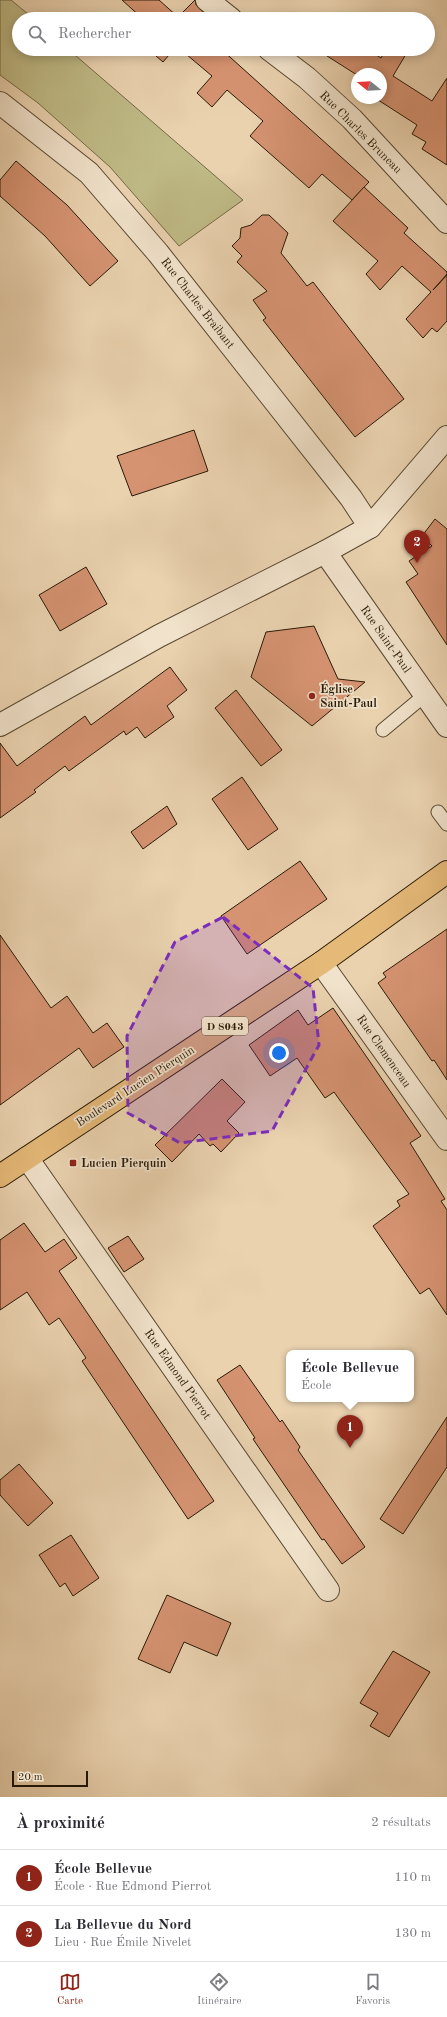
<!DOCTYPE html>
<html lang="fr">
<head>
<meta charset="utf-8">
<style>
  body { margin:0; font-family:"Old Standard TT",serif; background:#f2f2f3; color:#2b2b33 }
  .compass { position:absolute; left:351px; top:68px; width:36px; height:36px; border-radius:50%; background:#fff; box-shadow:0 2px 10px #0003; rotate:288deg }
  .scale { position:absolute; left:12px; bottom:10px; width:76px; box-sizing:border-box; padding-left:4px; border:2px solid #281a06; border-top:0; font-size:11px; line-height:14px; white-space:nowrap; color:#281a06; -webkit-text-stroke:3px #f1e2cb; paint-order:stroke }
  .you { position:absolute; left:279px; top:1053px; width:14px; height:14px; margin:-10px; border:3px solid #fff; border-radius:50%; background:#1a73e8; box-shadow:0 0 0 6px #1a73e833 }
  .badge { display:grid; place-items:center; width:26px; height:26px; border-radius:50%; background:#8f2418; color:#fff; font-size:13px; font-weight:700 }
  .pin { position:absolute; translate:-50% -33px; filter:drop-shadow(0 1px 2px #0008) }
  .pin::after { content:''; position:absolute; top:21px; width:14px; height:12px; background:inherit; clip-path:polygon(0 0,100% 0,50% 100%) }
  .popup { position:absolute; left:286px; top:1350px; width:128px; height:52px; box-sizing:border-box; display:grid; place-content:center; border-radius:8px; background:#fff; filter:drop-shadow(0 1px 3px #0005); font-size:13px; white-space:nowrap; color:#7c7c81 }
  .popup b { font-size:15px; color:#2b2b33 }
  .popup::after { content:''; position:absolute; left:50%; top:100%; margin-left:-8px; border:8px solid transparent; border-top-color:#fff }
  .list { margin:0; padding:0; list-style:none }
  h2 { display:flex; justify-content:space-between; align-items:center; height:52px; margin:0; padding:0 16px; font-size:17px }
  h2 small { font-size:13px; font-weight:400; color:#7c7c81 }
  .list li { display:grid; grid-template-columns:26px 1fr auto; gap:12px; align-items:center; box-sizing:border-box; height:56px; padding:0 16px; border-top:1px solid #e1e1e2 }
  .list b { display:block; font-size:15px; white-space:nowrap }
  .list p { margin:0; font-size:13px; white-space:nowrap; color:#7c7c81 }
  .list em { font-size:13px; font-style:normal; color:#7c7c81 }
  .icon { flex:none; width:22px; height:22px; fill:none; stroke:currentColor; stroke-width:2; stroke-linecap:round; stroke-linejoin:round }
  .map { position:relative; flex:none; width:447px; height:1797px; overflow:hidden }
  .search { position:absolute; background:#fff; box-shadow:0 2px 10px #0003; left:12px; right:12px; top:12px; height:44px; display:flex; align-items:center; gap:10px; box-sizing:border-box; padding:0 14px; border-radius:22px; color:#7c7c81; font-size:15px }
  .sheet { height:164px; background:#fff }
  nav { display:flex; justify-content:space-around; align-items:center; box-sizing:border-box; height:56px; border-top:1px solid #e1e1e2; background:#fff; font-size:11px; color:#7c7c81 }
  nav a { display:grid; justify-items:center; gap:2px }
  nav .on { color:#8f2418 }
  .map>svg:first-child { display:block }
  .green { fill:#bfba86; stroke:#746a46 }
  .building { fill:#d69372; stroke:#281a06 }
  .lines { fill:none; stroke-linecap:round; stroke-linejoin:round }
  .service-casing { stroke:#584830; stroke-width:15 }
  .minor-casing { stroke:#584830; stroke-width:24 }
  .primary-casing { stroke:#281a06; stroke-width:24 }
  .service { stroke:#f1e2cb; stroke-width:13 }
  .minor { stroke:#f1e2cb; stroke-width:22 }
  .primary { stroke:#e5b978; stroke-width:22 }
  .marked { fill:#7b2cbf; fill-opacity:0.2; stroke:#7b2cbf; stroke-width:3; stroke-dasharray:8 5; stroke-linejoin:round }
  .poi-dot { fill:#8f2418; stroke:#f1e2cb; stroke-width:1.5 }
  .labels { text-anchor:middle; stroke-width:3.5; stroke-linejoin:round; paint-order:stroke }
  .shield { fill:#f1e2cb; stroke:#645641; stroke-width:1 }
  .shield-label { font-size:11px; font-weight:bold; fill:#281a06 }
  .street-label { font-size:12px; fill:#281a06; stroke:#f1e2cb }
  .poi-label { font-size:12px; font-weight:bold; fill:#281a06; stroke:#f1e2cb; text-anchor:start }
</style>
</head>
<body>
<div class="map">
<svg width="447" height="1797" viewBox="0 0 447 1797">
  <rect width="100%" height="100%" fill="#ead2af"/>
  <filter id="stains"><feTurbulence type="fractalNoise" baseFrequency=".005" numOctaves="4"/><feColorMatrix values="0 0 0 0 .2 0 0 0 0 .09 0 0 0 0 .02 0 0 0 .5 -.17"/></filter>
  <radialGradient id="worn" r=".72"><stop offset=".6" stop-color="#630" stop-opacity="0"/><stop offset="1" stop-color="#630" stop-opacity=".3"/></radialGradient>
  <!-- green -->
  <polygon class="green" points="0,0 11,0 34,19 19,19 19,49 68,49 243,200 179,246 110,167 38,103 0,75"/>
  <!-- building -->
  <g class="building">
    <polygon points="122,0 159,0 178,17 195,0 196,5 205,14 201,19 143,19"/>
    <polygon points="148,49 174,49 163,62"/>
    <polygon points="180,49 221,49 369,182 352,200 322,174 309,188 250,136 263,121 227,90 212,107 197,93 212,76"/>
    <polygon points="327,49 367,49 381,58 386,49 409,49 393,76 432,101 447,78 447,165 422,149 426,142 412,134 417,125 375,98 381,98 381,74 357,75 324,54"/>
    <polygon points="16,161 67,205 118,261 90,286 45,236 0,196 0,180"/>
    <polygon points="364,187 408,228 404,233 447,272 447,274 433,290 447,275 447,321 437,332 432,328 423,338 406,319 431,292 402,266 380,290 366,274 378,261 333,221"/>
    <polygon points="262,215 269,215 288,233 281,253 307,286 313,282 404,399 355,437 263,320 266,318 253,300 267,291 237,262 242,256 232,246 240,238 241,228 251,225"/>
    <polygon points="194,430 208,471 132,496 117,456"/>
    <polygon points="435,519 447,529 447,645 406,582 418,574 409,561 432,546 422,536"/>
    <polygon points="86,567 107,604 60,631 39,595"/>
    <polygon points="314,626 338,679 365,682 312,726 251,677 266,632"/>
    <polygon points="170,667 187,690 167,706 174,717 145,738 137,727 126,735 124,731 69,771 65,766 34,790 36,792 0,818 0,743 17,766 85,716 91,725"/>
    <polygon points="236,690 282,750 261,766 215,708"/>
    <polygon points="242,777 278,829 248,850 212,799"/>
    <polygon points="167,806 177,824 143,849 131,832"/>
    <polygon points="300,861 327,899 247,954 221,916"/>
    <polygon points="447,929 447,1080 434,1060 432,1061 378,983 386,977 383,973"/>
    <polygon points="0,935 51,1008 67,996 93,1033 107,1023 124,1047 93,1068 79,1048 0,1105"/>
    <polygon points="333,1008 421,1136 410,1143 445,1199 441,1201 447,1210 447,1315 429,1288 420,1294 373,1226 400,1206 397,1201 409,1194 339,1099 334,1092 325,1098 297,1058 270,1076 249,1045 298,1010 308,1025"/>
    <polygon points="222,1079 245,1102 227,1121 239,1133 221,1152 213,1144 210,1146 199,1134 172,1162 155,1145"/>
    <polygon points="24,1223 45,1252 64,1239 77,1258 59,1271 214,1501 188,1519 82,1361 86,1358 59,1318 49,1325 27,1292 0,1310 0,1240"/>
    <polygon points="128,1236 144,1259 124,1272 108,1248"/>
    <polygon points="240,1365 280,1422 282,1420 300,1447 298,1450 365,1547 342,1564 324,1539 322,1540 253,1439 255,1438 217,1380"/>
    <polygon points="447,1417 447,1467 403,1534 380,1519"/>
    <polygon points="19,1464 53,1503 28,1526 0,1495 0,1480"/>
    <polygon points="71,1535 99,1578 73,1596 65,1583 60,1587 39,1555"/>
    <polygon points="167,1595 231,1623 217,1656 184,1642 170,1673 138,1659"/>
    <polygon points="393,1651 430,1672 389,1737 370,1726 378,1713 360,1703"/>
  </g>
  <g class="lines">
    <!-- service casing -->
    <g class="service-casing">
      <g id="service">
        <polyline points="383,730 425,695"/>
        <polyline points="438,812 447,824"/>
      </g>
    </g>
    <!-- minor casing -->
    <g class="minor-casing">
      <g id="minor">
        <polyline points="207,0 231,19"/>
        <polyline points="269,49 307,78 352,119 447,222"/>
        <polyline points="0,103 89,173 158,253 351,498 370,527"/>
        <polyline points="325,552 447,726"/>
        <polyline points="0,725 159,636 325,552 370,527 447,437"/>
        <polyline points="321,963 447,1139"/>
        <polyline points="27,1158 328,1590"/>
      </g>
    </g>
    <!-- primary casing -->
    <g class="primary-casing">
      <polyline id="primary" points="0,1176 321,963 447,872"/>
    </g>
    <!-- service -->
    <use href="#service" class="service"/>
    <!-- minor -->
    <use href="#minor" class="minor"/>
    <!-- primary -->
    <use href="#primary" class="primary"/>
  </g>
  <!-- marked area -->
  <path class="marked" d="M223,917l90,71 6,57 -47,86 -92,12 -52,-30 -1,-77 48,-94z"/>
  <!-- markers -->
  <g class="poi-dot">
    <circle cx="312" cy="696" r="4"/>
    <rect x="69" y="1159" width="8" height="8" rx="2"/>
  </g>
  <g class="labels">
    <!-- shield labels -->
    <rect class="shield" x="202" y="1017" width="46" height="18" rx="3"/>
    <g class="shield-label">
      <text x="225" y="1030">D 8043</text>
    </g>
    <!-- street labels -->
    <g class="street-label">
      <text transform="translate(361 132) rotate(45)" y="4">Rue Charles Bruneau</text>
      <text transform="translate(198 303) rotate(52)" y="4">Rue Charles Braibant</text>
      <text transform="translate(386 639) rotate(55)" y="4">Rue Saint-Paul</text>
      <text transform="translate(384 1051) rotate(55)" y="4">Rue Clemenceau</text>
      <text transform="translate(135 1086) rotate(-33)" y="4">Boulevard Lucien Pierquin</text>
      <text transform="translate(178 1374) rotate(55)" y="4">Rue Edmond Pierrot</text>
    </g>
    <!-- poi labels -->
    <g class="poi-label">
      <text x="320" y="693">Église<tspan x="320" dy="14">Saint-Paul</tspan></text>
      <text x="81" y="1167">Lucien Pierquin</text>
    </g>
  </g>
  <rect width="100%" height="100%" filter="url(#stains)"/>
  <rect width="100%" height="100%" fill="url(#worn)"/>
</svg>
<svg class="compass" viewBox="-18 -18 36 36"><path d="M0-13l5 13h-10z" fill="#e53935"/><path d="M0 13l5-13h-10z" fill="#7c7c81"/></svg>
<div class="scale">20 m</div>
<div class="you"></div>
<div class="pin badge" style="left:350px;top:1448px">1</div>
<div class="popup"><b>École Bellevue</b>École</div>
<div class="pin badge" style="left:417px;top:563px">2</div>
<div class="search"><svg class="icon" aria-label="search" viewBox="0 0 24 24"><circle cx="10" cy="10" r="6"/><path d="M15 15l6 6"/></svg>Rechercher</div>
</div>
<section class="sheet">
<h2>À proximité<small>2 résultats</small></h2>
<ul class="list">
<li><span class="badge">1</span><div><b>École Bellevue</b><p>École · Rue Edmond Pierrot</p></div><em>110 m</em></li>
<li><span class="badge">2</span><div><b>La Bellevue du Nord</b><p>Lieu · Rue Émile Nivelet</p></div><em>130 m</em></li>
</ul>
</section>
<nav>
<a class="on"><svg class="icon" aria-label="map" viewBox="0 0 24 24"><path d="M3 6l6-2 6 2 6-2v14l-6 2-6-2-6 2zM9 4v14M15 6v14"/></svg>Carte</a>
<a><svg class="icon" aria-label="directions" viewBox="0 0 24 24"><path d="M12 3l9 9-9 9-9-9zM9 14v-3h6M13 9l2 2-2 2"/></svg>Itinéraire</a>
<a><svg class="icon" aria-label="saved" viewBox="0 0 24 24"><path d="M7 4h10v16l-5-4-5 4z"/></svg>Favoris</a>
</nav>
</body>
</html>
